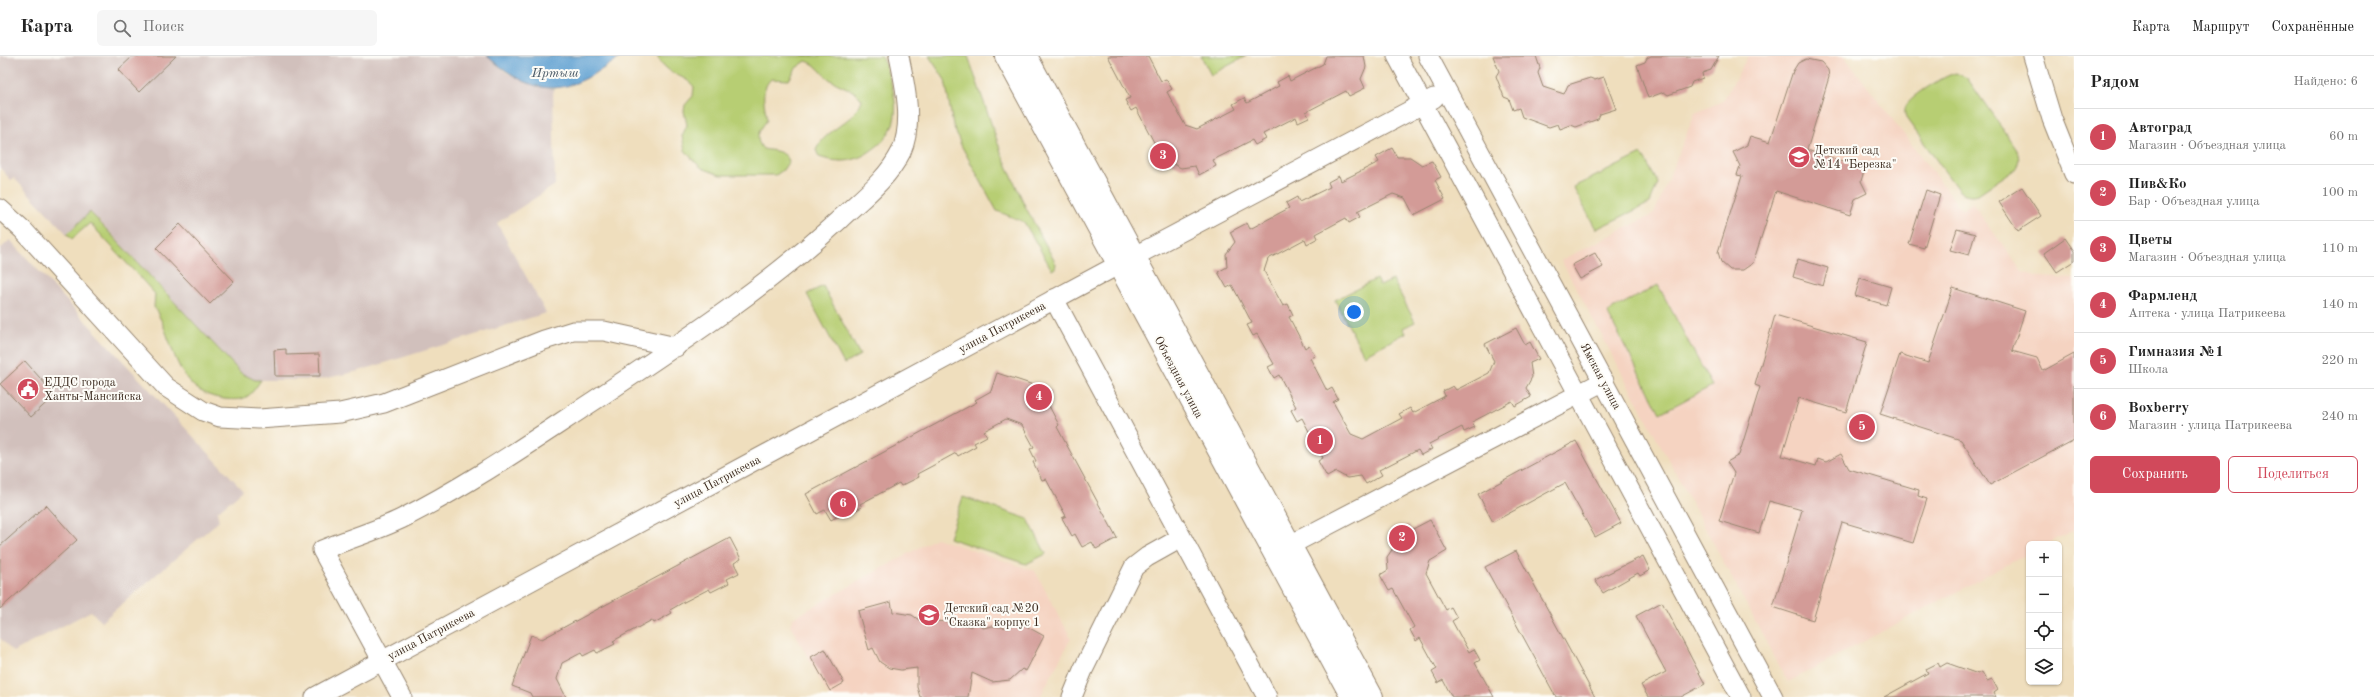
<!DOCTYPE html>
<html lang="ru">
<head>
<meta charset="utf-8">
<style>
  body { margin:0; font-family:"Old Standard TT",serif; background:#f6f6f6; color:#222 }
  .controls { position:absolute; right:12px; bottom:12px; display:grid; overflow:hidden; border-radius:6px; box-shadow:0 1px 3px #0004 }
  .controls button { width:36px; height:36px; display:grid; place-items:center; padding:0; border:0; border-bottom:1px solid #e0e0e0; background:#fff; color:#222; font:20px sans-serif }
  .you { position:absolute; left:1354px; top:256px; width:14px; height:14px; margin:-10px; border:3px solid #fff; border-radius:50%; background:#1a73e8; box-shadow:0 0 0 6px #1a73e833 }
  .badge { display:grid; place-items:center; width:26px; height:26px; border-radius:50%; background:#d1495b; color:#fff; font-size:13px; font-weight:700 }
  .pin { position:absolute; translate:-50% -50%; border:2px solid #fff; box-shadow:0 1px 4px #0006 }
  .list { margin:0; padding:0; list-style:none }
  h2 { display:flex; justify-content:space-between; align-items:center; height:52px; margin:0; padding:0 16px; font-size:17px }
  h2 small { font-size:13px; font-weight:400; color:#767676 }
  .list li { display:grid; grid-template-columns:26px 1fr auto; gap:12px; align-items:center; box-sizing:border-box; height:56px; padding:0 16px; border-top:1px solid #e0e0e0 }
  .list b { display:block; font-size:15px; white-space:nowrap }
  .list p { margin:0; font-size:13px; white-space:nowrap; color:#767676 }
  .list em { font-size:13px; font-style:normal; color:#767676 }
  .actions { display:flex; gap:8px; padding:12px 16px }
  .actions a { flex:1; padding:9px 0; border:1px solid #d1495b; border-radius:6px; text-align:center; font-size:14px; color:#d1495b }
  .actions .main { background:#d1495b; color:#fff }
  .icon { flex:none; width:22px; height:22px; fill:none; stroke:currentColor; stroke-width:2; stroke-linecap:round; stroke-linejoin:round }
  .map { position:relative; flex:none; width:2074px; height:641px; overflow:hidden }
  header { display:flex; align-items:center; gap:24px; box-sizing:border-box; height:56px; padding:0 20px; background:#fff; border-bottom:1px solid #e0e0e0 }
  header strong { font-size:19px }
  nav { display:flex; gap:22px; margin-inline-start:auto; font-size:14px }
  .search { width:280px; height:36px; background:#f6f6f6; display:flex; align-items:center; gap:10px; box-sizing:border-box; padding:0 14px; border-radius:6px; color:#767676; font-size:15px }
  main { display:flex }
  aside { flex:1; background:#fff }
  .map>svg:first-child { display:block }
  .built { fill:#f5d3c1 }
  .industrial { fill:#d1c0bc }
  .green { fill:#b7ce73; stroke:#797c48 }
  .water { fill:#5ea0d2; stroke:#4c6578 }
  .building { fill:#d39b97 }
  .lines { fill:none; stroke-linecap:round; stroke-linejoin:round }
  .street-casing { stroke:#95846e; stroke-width:21 }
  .primary-casing { stroke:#95846e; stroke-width:24 }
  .street { stroke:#fff; stroke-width:19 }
  .primary { stroke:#fff; stroke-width:22 }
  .labels { text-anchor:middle; stroke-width:4; stroke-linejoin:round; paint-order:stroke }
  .poi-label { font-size:12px; fill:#3b2a1e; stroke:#fdfcf7; text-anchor:start }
  .street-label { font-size:12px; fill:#3b2a1e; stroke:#fdfcf7 }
  .water-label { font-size:13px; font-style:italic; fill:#495966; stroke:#fdfcf7 }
</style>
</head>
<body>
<header>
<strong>Карта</strong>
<div class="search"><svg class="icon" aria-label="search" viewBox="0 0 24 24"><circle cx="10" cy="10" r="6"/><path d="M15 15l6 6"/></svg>Поиск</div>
<nav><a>Карта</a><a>Маршрут</a><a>Сохранённые</a></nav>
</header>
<main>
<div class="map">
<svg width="2074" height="641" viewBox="0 0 2074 641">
  <rect width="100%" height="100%" fill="#fdfcf7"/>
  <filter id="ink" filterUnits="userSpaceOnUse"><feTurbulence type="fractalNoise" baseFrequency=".025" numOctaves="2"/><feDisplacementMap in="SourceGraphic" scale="8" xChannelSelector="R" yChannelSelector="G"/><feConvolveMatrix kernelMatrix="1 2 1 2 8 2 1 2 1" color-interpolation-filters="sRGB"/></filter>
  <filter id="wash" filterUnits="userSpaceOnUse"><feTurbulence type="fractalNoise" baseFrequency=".012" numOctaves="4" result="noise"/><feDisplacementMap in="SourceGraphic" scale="16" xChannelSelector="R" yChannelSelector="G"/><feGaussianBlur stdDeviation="0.9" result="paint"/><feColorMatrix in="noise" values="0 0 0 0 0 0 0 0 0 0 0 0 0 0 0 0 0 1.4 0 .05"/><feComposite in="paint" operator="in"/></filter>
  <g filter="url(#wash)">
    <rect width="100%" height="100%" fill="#efdebd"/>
    <!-- built -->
    <g class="built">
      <polygon points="1748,0 1844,0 1955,145 1962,154 1972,147 2022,215 2039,221 2074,223 2074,474 2047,488 2029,488 2029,497 1788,626 1561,204 1654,158 1695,57 1723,45"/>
      <polygon points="936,482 1035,515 1071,582 1040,641 829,641 790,568 793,562"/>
    </g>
    <!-- industrial -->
    <g class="industrial">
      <polygon points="0,0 487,0 507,17 539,31 553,33 555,129 497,167 546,257 359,315 318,324 255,324 241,317 91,156 67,178 14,122 11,124 0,112"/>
      <polygon points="10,184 243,434 217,456 219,465 101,566 91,555 13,596 0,582 0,193"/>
    </g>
    <!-- green -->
    <g class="green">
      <path d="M657,0h225c13,37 27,70 -13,96 -16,11 -31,11 -50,5l-3,-7c10,-22 36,-25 46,-50 -6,-11 -24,-14 -34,-22 -8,-6 -11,-14 -22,-17l-10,7 -7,12 -18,-1c-12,12 -6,26 -4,41 -7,10 -14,17 -4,29 10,2 22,1 26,12l-6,9 -7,5h-56l-18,-7 -9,-8 -8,-10 -3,-14 5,-11 -3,-14 1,-6 8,-9 1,-9c-9,-13 -26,-10 -37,-31z"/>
      <polygon points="929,0 968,0 1001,96 1025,150 1056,208 1055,212 1052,214 1024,166 997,155 961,89 953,69 945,24"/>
      <polygon points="1201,0 1246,0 1211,19"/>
      <path d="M1956,17l11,5 50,72c2,7 3,12 -2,19l-37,25c-7,2 -12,1 -19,-3l-53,-73c-1,-4 -2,-8 0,-12 5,-10 39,-31 50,-33z"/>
      <polygon points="1642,98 1658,127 1650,147 1596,173 1573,131"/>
      <path d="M90,156l151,161 14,7h6c-12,18 -15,21 -37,19 -52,-7 -48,-58 -70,-92l1,-13 -65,-71 -18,16 -5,-5z"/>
      <polygon points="1376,223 1380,230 1393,224 1415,266 1403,272 1406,277 1364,299 1335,244"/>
      <polygon points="1658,229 1712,330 1660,357 1607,256"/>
      <polygon points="823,230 860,299 844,308 807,238"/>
      <polygon points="963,441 1028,463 1046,498 1026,508 949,482"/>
    </g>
    <!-- water -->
    <path class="water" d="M487,0h135c-56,39 -80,46 -135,0z"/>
    <g id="blocks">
      <!-- building -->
      <g class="building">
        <polygon points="133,0 176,0 139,36 118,14"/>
        <polygon points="1108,0 1148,0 1161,25 1166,23 1172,33 1167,36 1185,69 1197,73 1236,53 1233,48 1244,42 1247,47 1279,30 1277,26 1288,20 1290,25 1323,8 1326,0 1364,0 1366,11 1361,23 1365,32 1349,40 1346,35 1306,56 1309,61 1298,66 1296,61 1263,78 1266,83 1255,89 1252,84 1225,98 1213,104 1216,110 1199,119 1195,110 1181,112 1169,106 1161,111 1152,95 1157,92 1136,52 1131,55 1125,44 1130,42"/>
        <polygon points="1493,0 1536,0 1540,12 1538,17 1543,31 1564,38 1568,29 1590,22 1595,24 1604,21 1616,53 1600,58 1598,63 1576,71 1571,69 1560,73 1558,68 1549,71 1522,61 1519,52 1513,54 1509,43 1504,41 1496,20 1499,15"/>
        <polygon points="1651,0 1719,0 1711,14 1702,17 1703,22 1692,26 1690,31 1668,39 1664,36 1648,42 1637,9 1645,6 1647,2"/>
        <polygon points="1806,3 1821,6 1828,14 1829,21 1807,94 1865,112 1861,125 1867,137 1855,143 1850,159 1776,135 1753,207 1743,214 1730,214 1721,206 1718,196 1742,120 1737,119 1740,110 1733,96 1747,89 1750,80 1770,86 1793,15 1798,7"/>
        <polygon points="1392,92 1397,101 1410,101 1422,109 1432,105 1441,121 1435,124 1445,143 1414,159 1405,142 1393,138 1357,156 1360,161 1349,167 1346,162 1316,178 1318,182 1307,188 1305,183 1268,203 1264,215 1283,250 1288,248 1293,259 1289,261 1305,292 1309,289 1315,300 1310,302 1327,335 1332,332 1338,343 1333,346 1351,378 1363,383 1402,362 1399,358 1410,352 1413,357 1445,340 1443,335 1453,330 1456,334 1489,317 1494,305 1485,288 1516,272 1525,289 1530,286 1539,303 1530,307 1532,321 1526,332 1531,341 1515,350 1512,345 1472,366 1475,371 1464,376 1462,371 1429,388 1432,393 1421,399 1418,394 1379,414 1382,419 1366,428 1361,420 1347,422 1336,416 1327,421 1318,405 1323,402 1302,362 1297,365 1291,354 1296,351 1279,319 1274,322 1268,311 1274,308 1257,278 1253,280 1247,269 1252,267 1232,229 1227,232 1218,216 1227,211 1226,198 1235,186 1230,176 1247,167 1250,173 1289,152 1286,147 1297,141 1299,146 1330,131 1328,126 1339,120 1341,125 1379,106 1376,101"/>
        <polygon points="2022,131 2041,160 2018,175 1999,146"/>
        <polygon points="1926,134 1940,139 1924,192 1909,188"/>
        <polygon points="180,168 234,225 210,248 156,192"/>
        <polygon points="1957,173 1975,178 1969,199 1950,194"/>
        <polygon points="2065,182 2074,195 2074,205 2057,216 2044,197"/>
        <polygon points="1595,197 1603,211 1580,223 1572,209"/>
        <polygon points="1798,203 1828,212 1823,230 1793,221"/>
        <polygon points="1860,222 1891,231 1886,249 1855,240"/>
        <polygon points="1953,232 2025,255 2012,295 2037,302 2043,315 2074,298 2074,384 1990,429 1961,384 1880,358 1900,298 1928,307"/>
        <polygon points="1775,259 1867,286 1846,356 1799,342 1782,400 1816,410 1818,403 1826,406 1841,398 1849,413 1919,434 1918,440 1927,443 1913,487 1842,466 1813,564 1773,551 1802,454 1769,445 1759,477 1719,465 1734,417 1727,406 1739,399 1760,331 1755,329"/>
        <polygon points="286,293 286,299 319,298 320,320 275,320 274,294"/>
        <polygon points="25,305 55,339 31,361 0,328"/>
        <polygon points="997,317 1052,335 1048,348 1059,369 1057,371 1117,482 1096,493 1092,486 1082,491 1075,478 1072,480 1062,462 1066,460 1054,438 1046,423 1042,424 1033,406 1036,405 1030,393 1034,391 1022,369 1006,363 984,375 987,380 974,387 976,390 958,400 956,397 934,409 917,418 919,421 901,430 899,427 877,439 860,448 862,451 844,461 842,458 831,464 825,454 817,458 806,438 977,346 975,344 991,335"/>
        <polygon points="1576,385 1621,467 1595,481 1565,427 1493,466 1478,438"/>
        <polygon points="46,449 77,484 0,553 0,490"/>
        <polygon points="1430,464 1447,495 1430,505 1426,517 1446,554 1451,551 1457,562 1452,565 1469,596 1474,593 1480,604 1475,607 1494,641 1452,641 1443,624 1438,627 1432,616 1437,613 1420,582 1416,585 1410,574 1414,571 1393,533 1389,535 1380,519 1388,514 1387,501 1396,488 1391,478 1408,469 1411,474"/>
        <polygon points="730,482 741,503 734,507 739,517 727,523 729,527 711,536 709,533 682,547 670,554 672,557 654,567 652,564 613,585 615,588 597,597 595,594 583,600 581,597 562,607 557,623 566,641 532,641 530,637 512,630 531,579 542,583"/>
        <polygon points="1516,495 1595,641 1556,641 1485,511"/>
        <polygon points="1643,500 1650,514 1640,520 1638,517 1603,537 1595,524"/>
        <polygon points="891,546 893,556 912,559 919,564 925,559 930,565 953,566 972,571 976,566 983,572 992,570 1010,572 1015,564 1044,580 1026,615 1022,613 1010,624 992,626 972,617 968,641 920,641 917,631 917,612 901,614 889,612 880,606 873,592 869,594 858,555"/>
        <polygon points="1662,546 1705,628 1681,641 1648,641 1641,629 1666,616 1636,560"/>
        <polygon points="825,593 844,627 830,635 811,601"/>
        <polygon points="1938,607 1940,611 1947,607 1978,618 1982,616 1987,625 1992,623 1998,634 1994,637 1996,641 1884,641 1928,617 1926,613"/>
      </g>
    </g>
  </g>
  <g filter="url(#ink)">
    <use href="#blocks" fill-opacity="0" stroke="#95846e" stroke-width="1"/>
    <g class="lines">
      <!-- street casing -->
      <g class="street-casing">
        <g id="street">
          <polyline points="1397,0 1741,641"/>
          <polyline points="1428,0 1773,641"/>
          <polyline points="2033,0 2052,63 2074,118"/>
          <polyline points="0,153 23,174 166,331 203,355 220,361 259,363 340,357 384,347 544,284 573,275 604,275 676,291"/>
          <polyline points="1133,201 1434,42"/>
          <polyline points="1054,243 1267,641"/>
          <polyline points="1290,489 1604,325"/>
          <polyline points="315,641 1118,209"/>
          <path d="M402,641l-80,-147c26,-11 54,-19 79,-31 68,-34 131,-78 194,-119 84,-56 169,-111 244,-180 22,-21 48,-40 62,-68 13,-29 4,-67 -2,-96"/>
          <polyline points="1072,641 1083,614 1134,511 1147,501 1181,482"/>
        </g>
      </g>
      <!-- primary casing -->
      <g class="primary-casing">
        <g id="primary">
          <polyline points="1006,0 1352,641"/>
          <polyline points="1026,0 1372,641"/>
        </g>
      </g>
      <!-- street -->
      <use href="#street" class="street"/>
      <!-- primary -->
      <use href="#primary" class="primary"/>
    </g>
  </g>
  <!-- icons -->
  <defs>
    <g id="school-disc" transform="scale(1.15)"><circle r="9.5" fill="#d1495b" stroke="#fdfcf7"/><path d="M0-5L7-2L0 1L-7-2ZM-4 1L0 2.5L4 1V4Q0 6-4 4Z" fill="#fff"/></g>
    <g id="civic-disc" transform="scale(1.15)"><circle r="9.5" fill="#d1495b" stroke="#fdfcf7"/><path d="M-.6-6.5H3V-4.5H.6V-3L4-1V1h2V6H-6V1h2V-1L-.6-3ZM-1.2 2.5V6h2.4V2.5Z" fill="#fff"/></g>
  </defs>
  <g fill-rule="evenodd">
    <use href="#school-disc" x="1799" y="101"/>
    <use href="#civic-disc" x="28" y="333"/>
    <use href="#school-disc" x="929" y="559"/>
  </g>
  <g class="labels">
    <!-- poi labels -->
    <g class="poi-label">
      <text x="1814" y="98">Детский сад<tspan x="1814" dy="14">№14 "Березка"</tspan></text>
      <text x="44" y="330">ЕДДС города<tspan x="44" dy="14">Ханты-Мансийска</tspan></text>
      <text x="944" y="556">Детский сад №20<tspan x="944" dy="14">"Сказка" корпус 1</tspan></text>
    </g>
    <!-- street labels -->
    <g class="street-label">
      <text transform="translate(1002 271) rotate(-28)" y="4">улица Патрикеева</text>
      <text transform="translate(1601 320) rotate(62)" y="4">Ямская улица</text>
      <text transform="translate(1179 321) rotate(62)" y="4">Объездная улица</text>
      <text transform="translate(717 425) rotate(-28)" y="4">улица Патрикеева</text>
      <text transform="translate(431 578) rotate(-28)" y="4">улица Патрикеева</text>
    </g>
    <!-- water labels -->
    <g class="water-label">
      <text x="555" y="21">Иртыш</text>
    </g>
  </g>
</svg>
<div class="controls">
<button>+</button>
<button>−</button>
<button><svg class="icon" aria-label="locate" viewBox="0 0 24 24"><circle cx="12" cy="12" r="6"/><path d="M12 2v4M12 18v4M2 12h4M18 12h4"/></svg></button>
<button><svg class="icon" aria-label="layers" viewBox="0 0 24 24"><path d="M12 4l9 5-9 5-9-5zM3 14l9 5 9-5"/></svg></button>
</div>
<div class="you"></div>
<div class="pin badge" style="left:1320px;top:385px">1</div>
<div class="pin badge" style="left:1402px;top:482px">2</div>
<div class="pin badge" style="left:1163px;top:100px">3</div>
<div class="pin badge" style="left:1039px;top:341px">4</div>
<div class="pin badge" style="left:1862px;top:371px">5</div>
<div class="pin badge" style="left:843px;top:448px">6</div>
</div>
<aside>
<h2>Рядом<small>Найдено: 6</small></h2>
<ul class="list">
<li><span class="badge">1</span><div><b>Автоград</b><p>Магазин · Объездная улица</p></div><em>60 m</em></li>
<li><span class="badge">2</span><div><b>Пив&amp;Ко</b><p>Бар · Объездная улица</p></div><em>100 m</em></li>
<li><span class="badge">3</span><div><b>Цветы</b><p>Магазин · Объездная улица</p></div><em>110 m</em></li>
<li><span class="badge">4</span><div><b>Фармленд</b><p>Аптека · улица Патрикеева</p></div><em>140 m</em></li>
<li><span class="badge">5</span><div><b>Гимназия №1</b><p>Школа</p></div><em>220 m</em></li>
<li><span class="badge">6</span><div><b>Boxberry</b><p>Магазин · улица Патрикеева</p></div><em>240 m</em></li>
</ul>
<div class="actions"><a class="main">Сохранить</a><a>Поделиться</a></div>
</aside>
</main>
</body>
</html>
